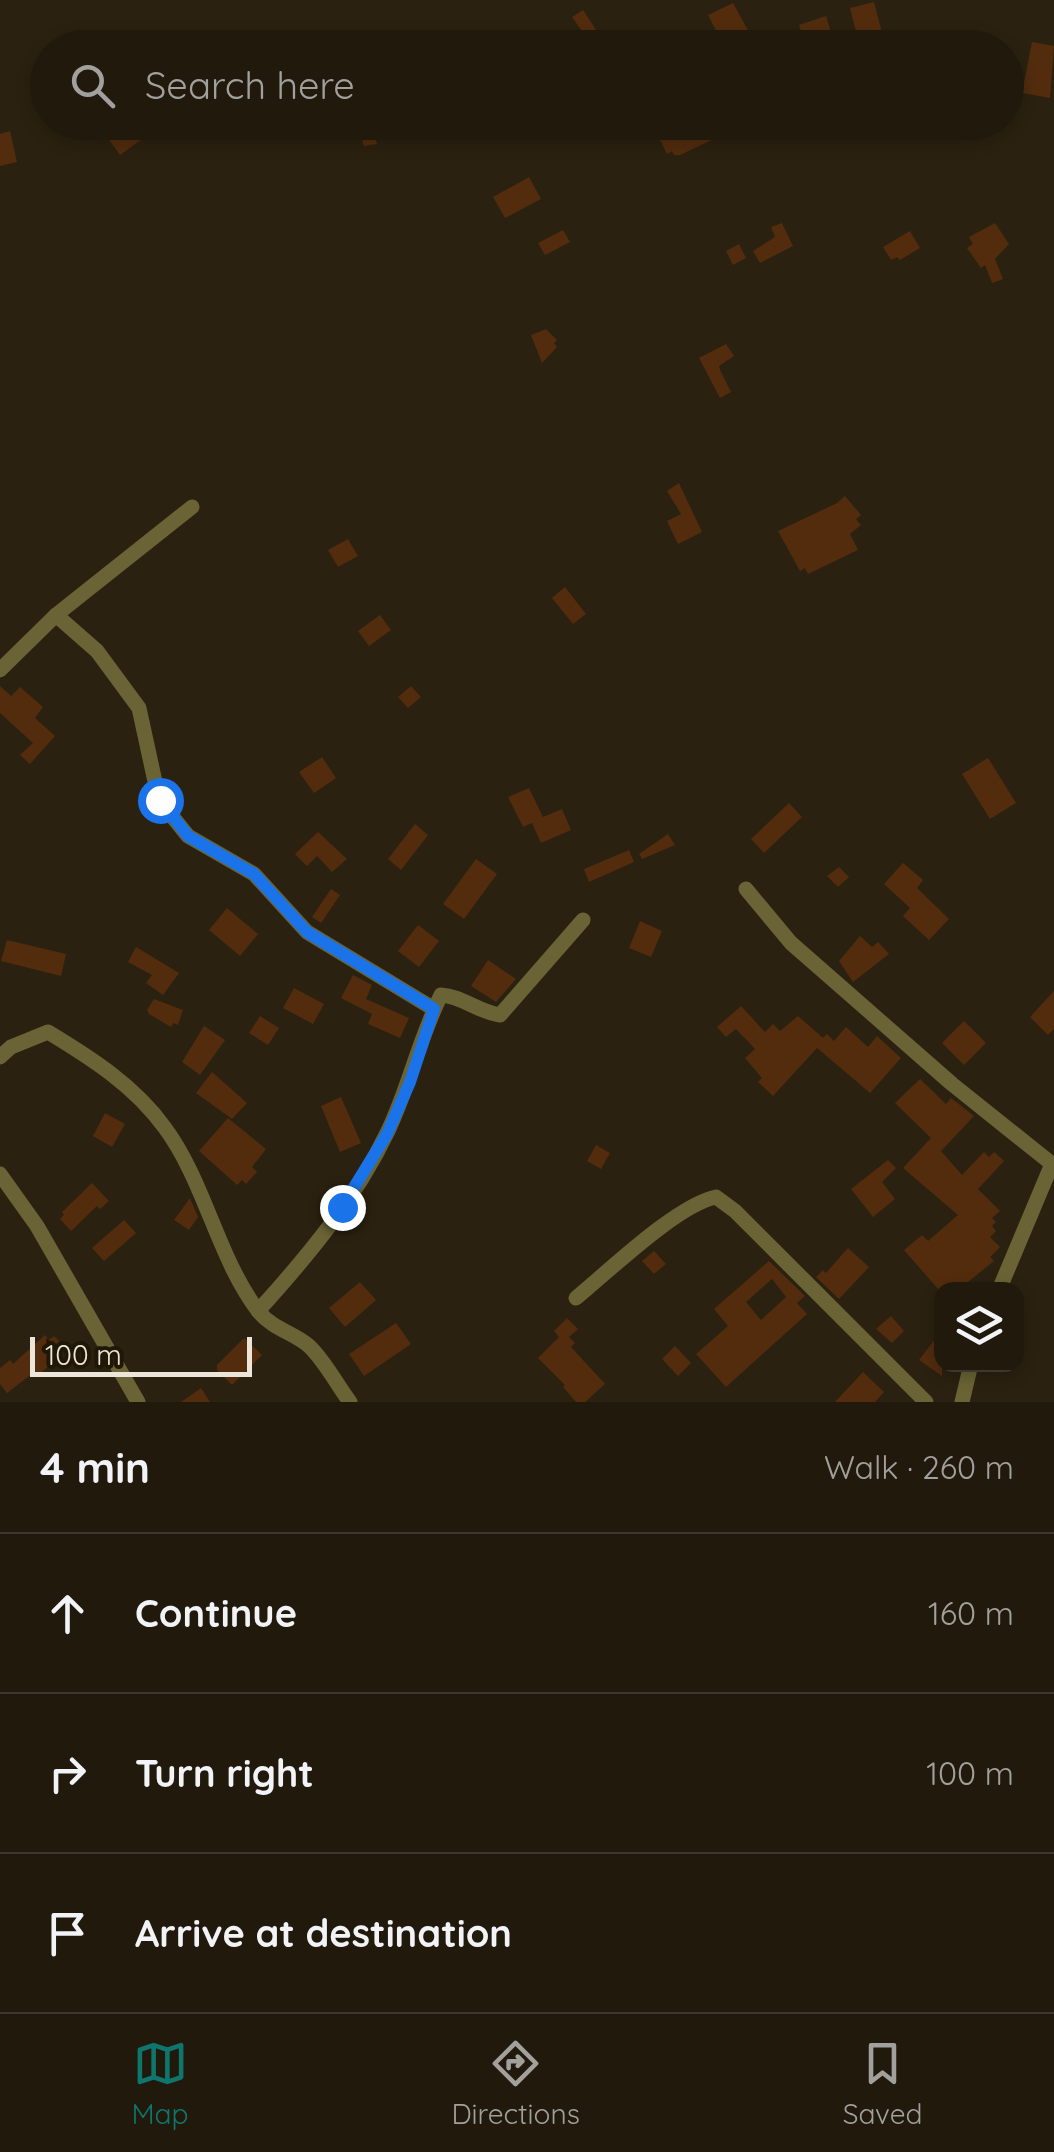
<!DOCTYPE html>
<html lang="en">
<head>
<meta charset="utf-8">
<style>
  body { margin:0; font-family:Quicksand,sans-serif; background:#2d261a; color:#f1f3f6 }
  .controls { position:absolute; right:30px; bottom:30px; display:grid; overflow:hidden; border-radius:20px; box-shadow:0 5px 15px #0003 }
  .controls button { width:90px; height:90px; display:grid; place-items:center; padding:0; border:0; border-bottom:2px solid #3d382d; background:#20190c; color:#f1f3f6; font:50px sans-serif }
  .scale { position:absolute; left:30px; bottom:25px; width:222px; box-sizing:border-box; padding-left:10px; border:5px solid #ece5da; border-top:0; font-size:28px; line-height:35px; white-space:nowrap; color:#ece5da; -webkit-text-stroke:8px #211707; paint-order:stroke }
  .stop { position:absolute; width:30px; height:30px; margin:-22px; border:8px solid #1a73e8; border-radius:50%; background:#fff }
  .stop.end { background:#1a73e8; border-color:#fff; box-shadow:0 2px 10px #0008 }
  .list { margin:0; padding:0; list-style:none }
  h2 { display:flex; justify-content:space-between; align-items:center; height:130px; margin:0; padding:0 40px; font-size:42px }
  h2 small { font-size:32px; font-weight:400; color:#a2a09d }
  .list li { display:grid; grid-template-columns:65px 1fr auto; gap:30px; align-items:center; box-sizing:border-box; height:160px; padding:0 40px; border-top:2px solid #3d382d }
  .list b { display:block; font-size:38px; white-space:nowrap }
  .list em { font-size:32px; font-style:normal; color:#a2a09d }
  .icon { flex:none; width:55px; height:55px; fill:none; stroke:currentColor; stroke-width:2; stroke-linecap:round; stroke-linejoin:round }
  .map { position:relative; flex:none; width:1054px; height:1402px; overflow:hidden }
  .search { position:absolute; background:#20190c; box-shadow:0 5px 15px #0003; left:30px; right:30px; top:30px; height:110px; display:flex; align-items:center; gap:25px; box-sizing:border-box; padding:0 35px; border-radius:55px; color:#a2a09d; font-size:38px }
  .sheet { height:610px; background:#20190c }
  nav { display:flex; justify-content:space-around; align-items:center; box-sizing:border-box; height:140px; border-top:2px solid #3d382d; background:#20190c; font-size:28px; color:#a2a09d }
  nav a { display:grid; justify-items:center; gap:5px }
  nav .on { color:#0f766e }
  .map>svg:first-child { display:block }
  .building { fill:#522c0d; fill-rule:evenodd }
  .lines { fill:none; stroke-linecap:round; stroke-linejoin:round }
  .minor { stroke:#696335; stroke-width:15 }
  .route { stroke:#1a73e8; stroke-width:12 }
</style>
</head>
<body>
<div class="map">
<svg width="1054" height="1402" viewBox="0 0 1054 1402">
  <rect width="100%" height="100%" fill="#2b2110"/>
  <!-- building -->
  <g class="building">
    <polygon points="874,2 886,48 860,48 850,8"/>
    <polygon points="733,3 749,32 724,46 708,15"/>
    <polygon points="583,10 608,48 569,48 586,37 572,17"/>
    <polygon points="826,16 836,48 806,48 799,25"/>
    <polygon points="1032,42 1054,46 1050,98 1022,93"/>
    <polygon points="357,122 370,122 377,144 364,146"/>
    <polygon points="690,122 710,122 716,134 712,136 714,139 680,155 674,155 672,151 667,154 659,138"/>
    <polygon points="129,123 141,140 120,155 108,138"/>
    <polygon points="10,131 17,162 0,166 0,134"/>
    <polygon points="529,177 541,199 505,218 493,197"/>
    <polygon points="782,223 793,246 760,263 753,251 775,237 771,227"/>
    <polygon points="995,223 1009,244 995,259 1003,279 992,283 985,265 981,268 967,248 973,244 969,237"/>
    <polygon points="563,230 570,242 545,255 538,243"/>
    <polygon points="910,231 920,248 900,260 897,257 891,260 883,247"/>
    <polygon points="739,244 746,258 733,265 726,251"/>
    <polygon points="546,329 557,340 554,343 557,347 542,363 531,335"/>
    <polygon points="726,344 734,356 719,366 720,370 731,392 720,398 699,358"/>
    <polygon points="679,483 702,532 678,544 667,521 681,514 667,491"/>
    <polygon points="845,496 861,515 856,519 861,525 850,534 858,550 808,574 805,568 800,571 778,531 837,503"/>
    <polygon points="348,539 358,556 338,567 328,550"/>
    <polygon points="565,587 586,614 573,624 552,598"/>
    <polygon points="380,615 391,630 369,646 358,631"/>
    <polygon points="0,686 11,696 20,687 43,707 35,718 55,736 30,764 20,755 33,743 0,713"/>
    <polygon points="411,686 421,697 408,708 398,697"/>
    <polygon points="322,757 336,778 314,793 299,772"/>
    <polygon points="988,758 1016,803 990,819 962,774"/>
    <polygon points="529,788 543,817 562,809 571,830 541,843 532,823 523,827 508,797"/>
    <polygon points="789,803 802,817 764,853 751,839"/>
    <polygon points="415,824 428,835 401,870 388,859"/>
    <polygon points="318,832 347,859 332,872 317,856 307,866 295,854"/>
    <polygon points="668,834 675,845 642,859 639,854"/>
    <polygon points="629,850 634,862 589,882 584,869"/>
    <polygon points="476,859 497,874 464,919 443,904"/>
    <polygon points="903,863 923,880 917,888 949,919 929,940 903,916 910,908 884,884"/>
    <polygon points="839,867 849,877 838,887 827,876"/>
    <polygon points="331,889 340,895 321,923 312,917"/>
    <polygon points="227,908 258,934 240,956 209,930"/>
    <polygon points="640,921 662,931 651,957 629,948"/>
    <polygon points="418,925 439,941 419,967 398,951"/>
    <polygon points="860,936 872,947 878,942 889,954 853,982 839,961"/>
    <polygon points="7,940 66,954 61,976 1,961"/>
    <polygon points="136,947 179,973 163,995 146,983 152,975 128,962"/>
    <polygon points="488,960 516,979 496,1002 471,986"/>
    <polygon points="353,975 372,985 366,999 409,1018 400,1038 368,1024 372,1014 341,998"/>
    <polygon points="294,988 324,1004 313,1024 283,1008"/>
    <polygon points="1054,991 1054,1029 1048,1035 1030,1017"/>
    <polygon points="154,999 183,1010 178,1025 173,1023 171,1027 149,1014 147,1010"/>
    <polygon points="741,1006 765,1032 773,1024 780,1031 798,1016 823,1038 827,1034 834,1041 846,1027 868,1047 877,1036 901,1058 870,1093 817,1048 773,1096 758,1082 762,1078 745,1058 755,1049 736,1029 726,1037 717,1027"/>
    <polygon points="260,1016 279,1028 268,1045 249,1033"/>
    <polygon points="964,1021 986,1043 964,1065 942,1043"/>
    <polygon points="204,1026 225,1040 200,1075 182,1062"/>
    <polygon points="212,1072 247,1103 232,1119 196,1093"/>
    <polygon points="920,1079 946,1104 951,1098 974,1116 941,1151 962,1175 984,1152 989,1157 994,1152 1004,1161 978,1189 1000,1211 992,1218 996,1222 992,1226 996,1231 990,1237 1000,1247 990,1257 994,1261 958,1290 939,1290 904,1250 922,1235 928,1241 958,1215 903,1168 931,1138 895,1103"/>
    <polygon points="341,1097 361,1143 340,1152 321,1106"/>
    <polygon points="105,1113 125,1124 112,1147 93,1136"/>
    <polygon points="228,1118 266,1149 252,1167 257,1172 246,1184 242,1180 237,1185 199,1151"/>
    <polygon points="596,1145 610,1153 601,1169 587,1161"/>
    <polygon points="888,1160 896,1168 882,1182 895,1199 873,1217 851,1189"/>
    <polygon points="92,1183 109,1201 100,1209 97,1206 71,1231 60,1219 64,1215 62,1212"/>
    <polygon points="190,1198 198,1217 189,1230 174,1220"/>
    <polygon points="124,1220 136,1233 104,1261 92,1248"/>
    <polygon points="848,1248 869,1267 839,1299 816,1277 823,1270 826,1273"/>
    <polygon points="654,1251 666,1264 654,1274 642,1261"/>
    <path d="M769,1261l36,35 -8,7 10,11 -81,73 -30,-33 32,-28 -14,-17zM772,1279l14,18 -25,23 -15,-18z"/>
    <polygon points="360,1282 376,1300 345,1327 329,1308"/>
    <polygon points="891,1316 904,1331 892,1343 876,1329"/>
    <polygon points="567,1318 578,1329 569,1337 575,1343 571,1347 605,1384 585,1402 576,1402 563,1387 565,1385 538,1358 559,1337 554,1331"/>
    <polygon points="396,1323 411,1344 364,1376 349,1354"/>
    <polygon points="942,1330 942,1376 919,1360"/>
    <polygon points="45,1335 49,1340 54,1336 63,1345 58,1350 62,1355 36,1377 33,1373 7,1393 0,1384 0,1368 10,1360 13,1364"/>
    <polygon points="244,1338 262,1355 232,1385 217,1370 217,1365"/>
    <polygon points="675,1346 691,1363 678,1376 662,1359"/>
    <polygon points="863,1372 884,1392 875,1402 835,1402"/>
    <polygon points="201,1388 210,1402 181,1402"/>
  </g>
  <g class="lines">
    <!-- minor -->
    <g class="minor">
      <polyline points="56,615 97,651 139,708 159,800 188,836 254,874 307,932 434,1009"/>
      <polyline points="0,670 56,615 192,507"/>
      <polyline points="746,889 791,943 952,1084 1052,1164 999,1290"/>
      <path d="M0,1057l11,-10 37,-15c43,26 87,54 117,96 40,54 53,131 94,184 14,17 35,21 50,34 16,15 28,39 41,56"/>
      <polyline points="0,1174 37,1226 138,1402"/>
      <path d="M576,1298c33,-27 101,-93 140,-101l19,14 191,191"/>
      <path d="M258,1311c50,-55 98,-113 130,-180 21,-44 31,-92 53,-136 21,1 37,17 59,20l83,-95"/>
      <polyline points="962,1402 971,1364"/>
    </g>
  </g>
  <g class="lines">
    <!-- route -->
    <polyline class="route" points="160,800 188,836 254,874 307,932 434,1009 410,1082 387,1134 342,1207"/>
  </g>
</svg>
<div class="controls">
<button><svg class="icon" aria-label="layers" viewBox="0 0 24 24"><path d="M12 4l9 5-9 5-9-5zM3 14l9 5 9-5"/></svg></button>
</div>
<div class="scale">100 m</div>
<div class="stop" style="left:160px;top:800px"></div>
<div class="stop end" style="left:342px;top:1207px"></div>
<div class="search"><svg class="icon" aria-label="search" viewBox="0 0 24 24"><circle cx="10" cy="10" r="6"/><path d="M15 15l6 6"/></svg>Search here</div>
</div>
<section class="sheet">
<h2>4 min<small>Walk · 260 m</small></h2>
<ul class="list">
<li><svg class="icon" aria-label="ahead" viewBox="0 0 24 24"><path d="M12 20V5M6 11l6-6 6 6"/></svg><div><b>Continue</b></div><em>160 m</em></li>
<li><svg class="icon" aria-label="right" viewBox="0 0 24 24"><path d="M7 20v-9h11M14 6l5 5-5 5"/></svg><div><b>Turn right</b></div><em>100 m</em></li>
<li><svg class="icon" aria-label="arrive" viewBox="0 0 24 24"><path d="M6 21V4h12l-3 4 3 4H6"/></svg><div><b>Arrive at destination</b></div></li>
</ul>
</section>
<nav>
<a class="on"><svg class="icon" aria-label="map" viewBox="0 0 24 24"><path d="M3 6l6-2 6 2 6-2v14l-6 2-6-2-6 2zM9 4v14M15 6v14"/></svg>Map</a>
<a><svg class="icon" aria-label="directions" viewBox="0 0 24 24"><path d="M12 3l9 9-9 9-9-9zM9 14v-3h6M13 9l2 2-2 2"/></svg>Directions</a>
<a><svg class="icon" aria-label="saved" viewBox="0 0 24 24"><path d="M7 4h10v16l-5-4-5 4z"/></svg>Saved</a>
</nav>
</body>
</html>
